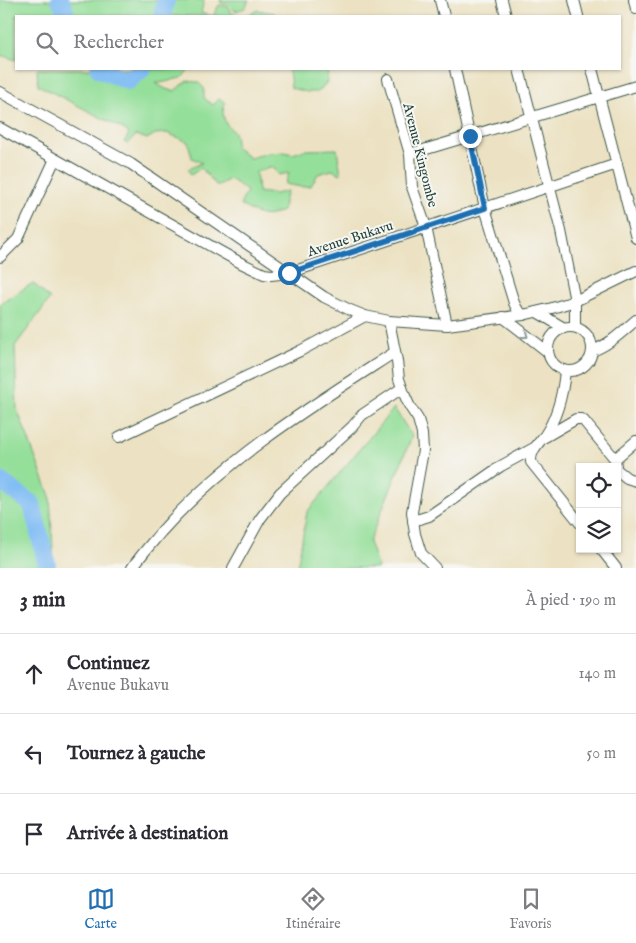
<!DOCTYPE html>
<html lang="fr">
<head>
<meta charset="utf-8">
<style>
  body { margin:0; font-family:"IM FELL English",serif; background:#f7f7f7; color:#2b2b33 }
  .controls { position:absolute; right:15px; bottom:15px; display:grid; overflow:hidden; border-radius:0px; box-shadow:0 1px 4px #0004 }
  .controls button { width:45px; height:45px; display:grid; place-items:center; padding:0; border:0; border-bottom:1px solid #e1e1e2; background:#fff; color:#2b2b33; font:25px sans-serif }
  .stop { position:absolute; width:15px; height:15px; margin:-11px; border:4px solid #1f6fb2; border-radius:50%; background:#fff }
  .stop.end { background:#1f6fb2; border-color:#fff; box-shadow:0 1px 5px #0008 }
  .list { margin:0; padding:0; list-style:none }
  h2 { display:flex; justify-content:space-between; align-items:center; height:65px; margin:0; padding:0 20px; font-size:21px }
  h2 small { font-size:16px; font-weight:400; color:#7c7c81 }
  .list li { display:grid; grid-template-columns:32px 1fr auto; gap:15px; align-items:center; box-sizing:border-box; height:80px; padding:0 20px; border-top:1px solid #e1e1e2 }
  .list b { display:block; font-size:19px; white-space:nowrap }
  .list p { margin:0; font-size:16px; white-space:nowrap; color:#7c7c81 }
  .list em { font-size:16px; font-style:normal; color:#7c7c81 }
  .icon { flex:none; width:28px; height:28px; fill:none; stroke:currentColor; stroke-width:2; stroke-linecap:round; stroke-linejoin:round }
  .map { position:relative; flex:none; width:636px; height:568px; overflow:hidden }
  .search { position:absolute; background:#fff; box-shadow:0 1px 4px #0004; left:15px; right:15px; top:15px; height:55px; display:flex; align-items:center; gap:12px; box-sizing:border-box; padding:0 18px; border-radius:0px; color:#7c7c81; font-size:19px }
  .sheet { height:305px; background:#fff }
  nav { display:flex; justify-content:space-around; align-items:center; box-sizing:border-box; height:70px; border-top:1px solid #e1e1e2; background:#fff; font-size:14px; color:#7c7c81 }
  nav a { display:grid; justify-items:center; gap:2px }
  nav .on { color:#1f6fb2 }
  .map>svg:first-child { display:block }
  .green { fill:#94df9a; stroke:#5a8e67 }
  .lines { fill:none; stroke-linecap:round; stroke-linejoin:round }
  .river { stroke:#82bdf4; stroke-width:18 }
  .minor-casing { stroke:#3e5649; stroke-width:12 }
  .minor { stroke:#fff; stroke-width:10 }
  .oneway { stroke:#8f9e9a }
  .route { stroke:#1f6fb2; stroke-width:6 }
  .labels { text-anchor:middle; stroke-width:4; stroke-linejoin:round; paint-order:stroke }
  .street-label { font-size:14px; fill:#1f3d34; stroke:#f6f6f2 }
</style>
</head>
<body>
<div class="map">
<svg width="636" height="568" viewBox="0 0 636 568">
  <rect width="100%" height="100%" fill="#f6f6f2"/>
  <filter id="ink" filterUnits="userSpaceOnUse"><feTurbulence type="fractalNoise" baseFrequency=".02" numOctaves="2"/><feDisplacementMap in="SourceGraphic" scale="10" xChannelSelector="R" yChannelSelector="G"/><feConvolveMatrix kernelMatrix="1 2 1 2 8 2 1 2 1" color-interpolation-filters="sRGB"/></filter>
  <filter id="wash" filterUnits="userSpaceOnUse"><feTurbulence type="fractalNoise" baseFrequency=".0096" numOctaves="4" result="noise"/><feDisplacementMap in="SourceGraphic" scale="20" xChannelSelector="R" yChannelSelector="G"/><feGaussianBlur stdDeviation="1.12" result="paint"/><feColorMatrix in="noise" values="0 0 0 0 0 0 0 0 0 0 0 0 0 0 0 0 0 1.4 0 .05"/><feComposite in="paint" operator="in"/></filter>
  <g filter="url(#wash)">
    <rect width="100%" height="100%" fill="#ece2c3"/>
    <!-- green -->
    <g class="green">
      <polygon points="0,0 204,0 201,13 213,16 219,5 228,7 232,13 238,16 16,16 16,60 0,55"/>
      <polygon points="220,0 249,0 245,8 235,11 229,5 221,3"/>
      <polygon points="258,10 274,13 275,16 246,16"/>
      <path d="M37,69h152l-7,9c-10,1 -18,6 -27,5l11,6 8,2 13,-10 11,1 6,6v10l9,7 6,-6 6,3c-1,6 -3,11 -1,16 3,13 15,10 11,29l15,11 18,-5 16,-1 9,2 11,-4 33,-1 4,25 -9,-4 -14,4 -7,12 -10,1 -16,-3 4,-11 -10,2 -6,-8 -17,5 2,20 17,2 12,-3 -3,11 -1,8c-18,11 -25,4 -43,-5l7,-14 -17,-12 -13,7 -16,-18 -10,7 -3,-6 14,-6 -10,-5 -4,-16 -21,-9 -12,1 -8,5 -11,-4 -8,9 -4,-2 5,-8 -4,-4 -87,-45z"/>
      <polygon points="288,69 328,69 327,82 318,92 307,92 291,88 290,77"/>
      <polygon points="33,283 50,299 15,346 17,409 50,496 54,568 0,568 0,304"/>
      <polygon points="394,408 412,436 369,542 378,568 297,568 307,512"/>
    </g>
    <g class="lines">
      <!-- river -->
      <g class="river">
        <polyline points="60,0 64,8 66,16"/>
        <polyline points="162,16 166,0"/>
        <polyline points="99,69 128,81 142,69"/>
        <polyline points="0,481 32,504 47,565 46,568"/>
      </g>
    </g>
  </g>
  <g filter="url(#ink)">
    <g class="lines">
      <!-- minor casing -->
      <g class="minor-casing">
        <g id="minor">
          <polyline points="440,0 444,16"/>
          <polyline points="502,0 506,16"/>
          <polyline points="574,0 578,16"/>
          <polyline points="634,0 636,9"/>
          <polyline points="455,69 485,208 514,303 517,309 523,315"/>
          <polyline points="519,69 561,231 575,301 575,327"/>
          <polyline points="592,69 636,238"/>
          <polyline points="388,79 410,154 412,187 426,227 447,325"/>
          <polyline points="0,92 131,164 324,297 350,310 365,316 389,321 447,325 523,315 552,308 575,301 636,271"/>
          <polyline points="0,128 241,263 264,274 271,275 289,273 617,164"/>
          <polyline points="410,154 636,86"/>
          <polyline points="0,257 18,239 55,159"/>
          <polyline points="537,312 564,328"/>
          <polyline points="503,317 548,352"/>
          <polyline points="389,321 397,361 399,379 405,396 410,407 418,419 422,434 423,451 412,512 415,534 421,553 435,568"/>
          <circle cx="570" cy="349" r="22"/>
          <path d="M592,351c17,-6 30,-19 44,-31"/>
          <path d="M565,371c-2,21 -8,46 -20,64 -6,8 -15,16 -14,27l49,61"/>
          <polyline points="119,437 300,351 365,316"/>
          <polyline points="545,437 576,419 581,419 584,421 615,459 616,467"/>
          <polyline points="615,459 636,441"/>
          <polyline points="617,470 627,478 636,481"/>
          <polyline points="413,521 429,516 501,466 534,448"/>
          <polyline points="601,549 616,568"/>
          <path d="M132,568c9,-13 19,-24 29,-36 65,-74 152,-127 234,-180"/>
          <polyline points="233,568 260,519 280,493 352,427 362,415 402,388"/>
        </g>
      </g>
      <!-- minor -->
      <use href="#minor" class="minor"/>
    </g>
    <!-- one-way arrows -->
    <defs><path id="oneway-chevron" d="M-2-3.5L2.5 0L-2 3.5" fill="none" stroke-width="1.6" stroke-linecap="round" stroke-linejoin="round" transform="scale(1.25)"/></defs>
    <use class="oneway" href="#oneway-chevron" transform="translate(525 335) rotate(37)"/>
  </g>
  <g class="lines" filter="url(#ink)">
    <!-- route -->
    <polyline class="route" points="289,273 485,208 470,136"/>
  </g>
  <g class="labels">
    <!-- street labels -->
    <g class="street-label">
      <text transform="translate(421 155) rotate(76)" y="5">Avenue Kingombe</text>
      <text transform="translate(350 238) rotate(-18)" y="5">Avenue Bukavu</text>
    </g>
  </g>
</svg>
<div class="controls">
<button><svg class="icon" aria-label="locate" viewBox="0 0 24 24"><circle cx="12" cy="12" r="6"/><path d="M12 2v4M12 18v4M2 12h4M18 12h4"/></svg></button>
<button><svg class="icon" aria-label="layers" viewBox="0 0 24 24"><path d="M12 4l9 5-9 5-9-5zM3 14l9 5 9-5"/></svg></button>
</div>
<div class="stop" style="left:289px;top:273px"></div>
<div class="stop end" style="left:470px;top:136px"></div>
<div class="search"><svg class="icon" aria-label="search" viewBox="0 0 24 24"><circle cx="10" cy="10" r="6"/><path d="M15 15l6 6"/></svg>Rechercher</div>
</div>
<section class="sheet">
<h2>3 min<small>À pied · 190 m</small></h2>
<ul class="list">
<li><svg class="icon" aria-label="ahead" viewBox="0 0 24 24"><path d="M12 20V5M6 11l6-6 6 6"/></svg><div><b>Continuez</b><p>Avenue Bukavu</p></div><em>140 m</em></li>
<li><svg class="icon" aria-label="left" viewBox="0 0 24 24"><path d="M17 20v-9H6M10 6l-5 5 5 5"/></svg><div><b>Tournez à gauche</b></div><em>50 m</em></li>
<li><svg class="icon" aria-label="arrive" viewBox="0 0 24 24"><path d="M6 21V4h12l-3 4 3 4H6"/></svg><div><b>Arrivée à destination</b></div></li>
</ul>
</section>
<nav>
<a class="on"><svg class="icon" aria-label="map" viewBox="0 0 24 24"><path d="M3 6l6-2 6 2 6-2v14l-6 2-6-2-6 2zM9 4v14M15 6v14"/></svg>Carte</a>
<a><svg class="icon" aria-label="directions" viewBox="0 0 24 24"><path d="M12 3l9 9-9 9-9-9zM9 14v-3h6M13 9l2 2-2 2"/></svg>Itinéraire</a>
<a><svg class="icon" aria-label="saved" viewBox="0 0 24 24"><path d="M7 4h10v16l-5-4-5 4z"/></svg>Favoris</a>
</nav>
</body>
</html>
